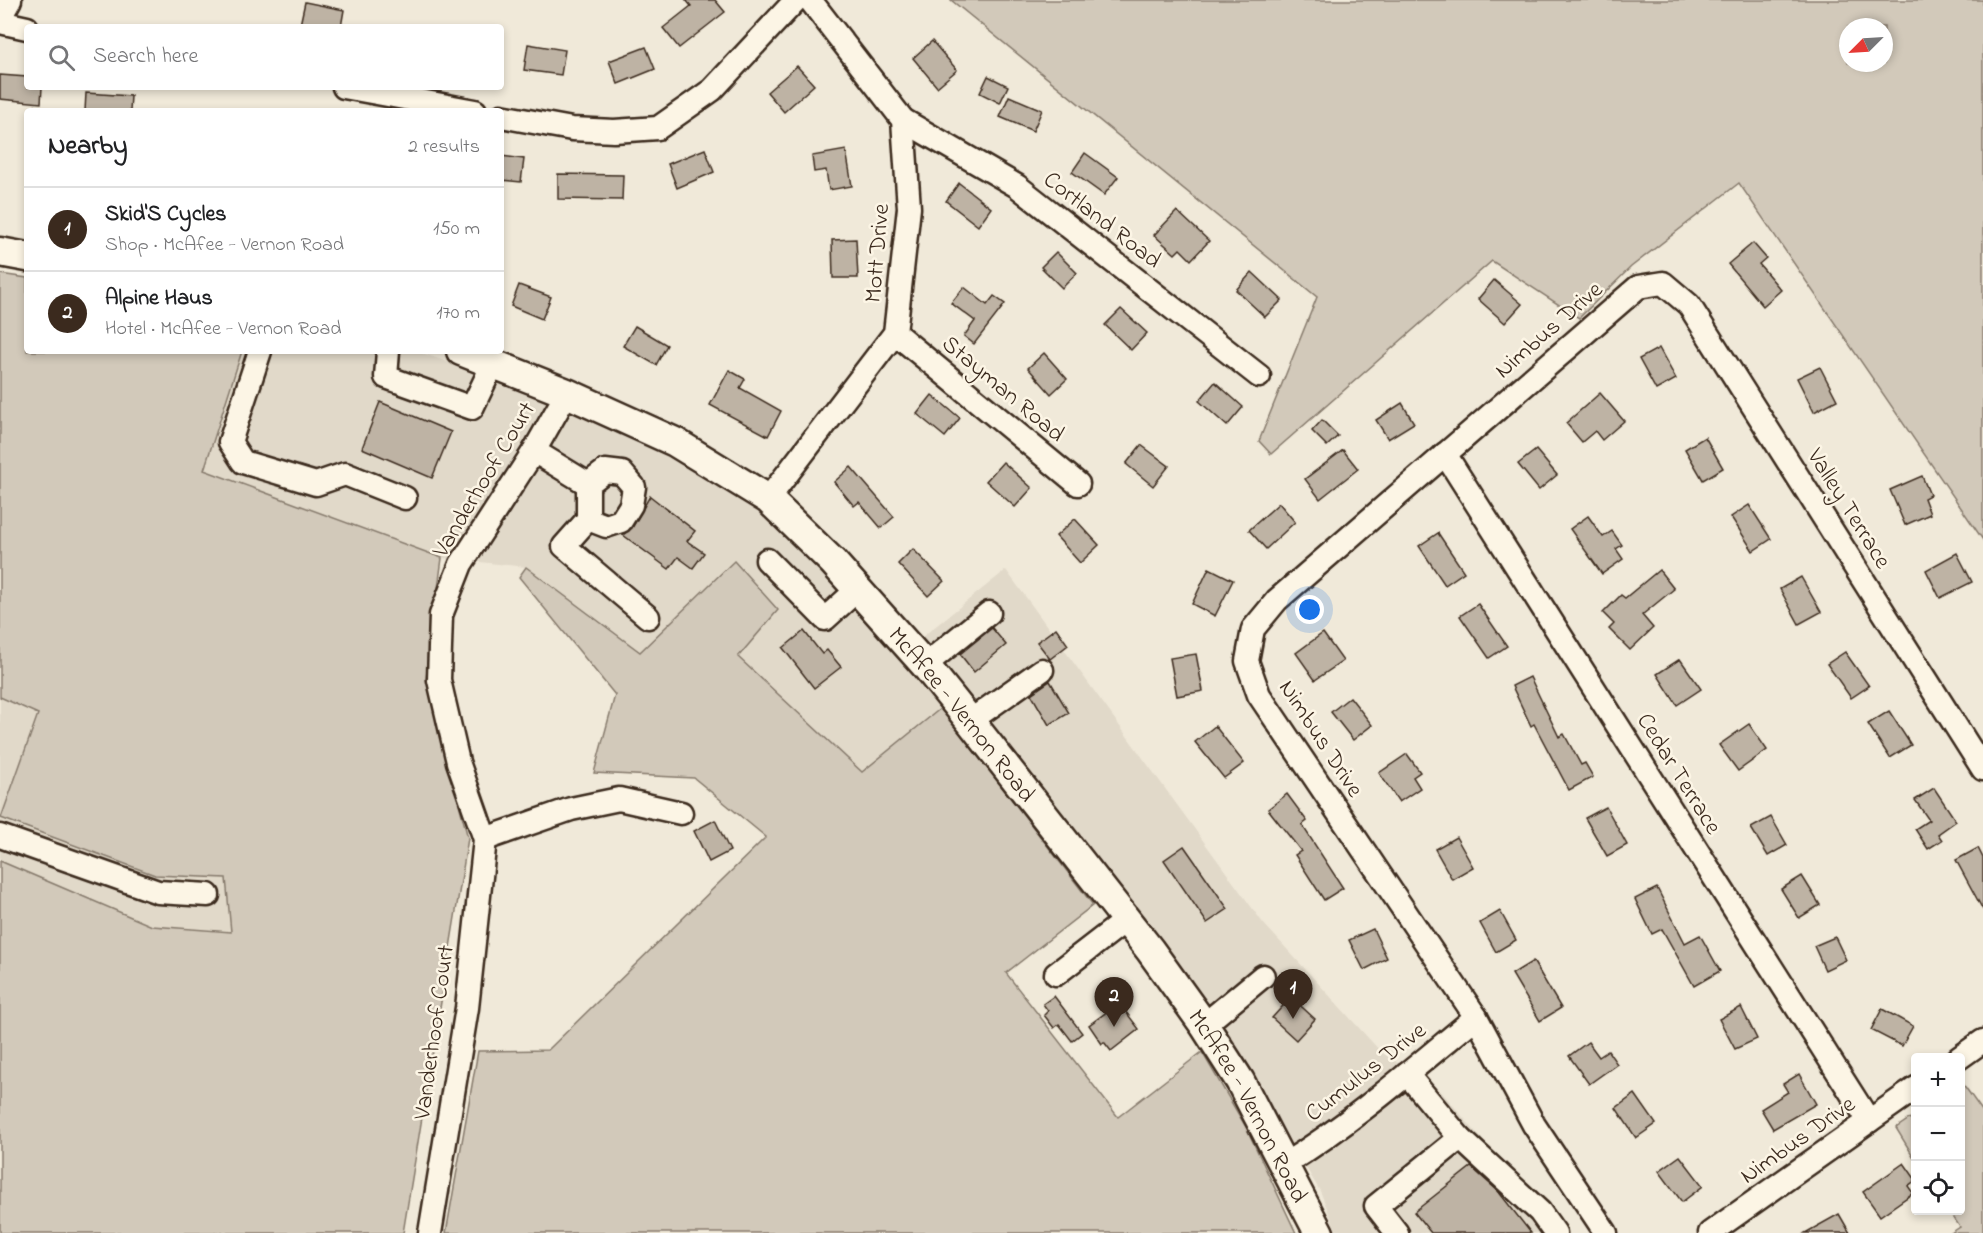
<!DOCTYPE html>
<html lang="en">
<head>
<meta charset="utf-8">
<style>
  body { margin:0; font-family:"Indie Flower",sans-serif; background:#f2f2f2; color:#202124 }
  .controls { position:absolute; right:18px; bottom:18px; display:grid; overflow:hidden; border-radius:6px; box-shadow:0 3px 9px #0003 }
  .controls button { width:54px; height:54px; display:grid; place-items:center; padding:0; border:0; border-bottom:2px solid #e0e0e0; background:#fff; color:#202124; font:30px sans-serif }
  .compass { position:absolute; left:1839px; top:18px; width:54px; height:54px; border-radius:50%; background:#fff; box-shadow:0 3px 9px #0003; rotate:246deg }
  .you { position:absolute; left:1310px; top:610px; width:21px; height:21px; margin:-15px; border:4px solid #fff; border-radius:50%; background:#1a73e8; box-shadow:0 0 0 9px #1a73e833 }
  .badge { display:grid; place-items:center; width:39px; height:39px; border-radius:50%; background:#3b2a1e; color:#fff; font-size:20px; font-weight:700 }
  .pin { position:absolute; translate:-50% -50px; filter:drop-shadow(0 2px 3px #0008) }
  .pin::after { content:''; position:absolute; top:32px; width:21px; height:18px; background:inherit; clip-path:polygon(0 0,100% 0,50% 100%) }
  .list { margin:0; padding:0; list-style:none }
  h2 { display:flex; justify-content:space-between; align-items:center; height:78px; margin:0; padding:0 24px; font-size:26px }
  h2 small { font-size:20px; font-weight:400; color:#757577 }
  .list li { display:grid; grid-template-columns:39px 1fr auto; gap:18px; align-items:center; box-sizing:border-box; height:84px; padding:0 24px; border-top:2px solid #e0e0e0 }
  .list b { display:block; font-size:22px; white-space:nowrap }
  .list p { margin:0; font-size:20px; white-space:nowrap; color:#757577 }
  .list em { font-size:20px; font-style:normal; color:#757577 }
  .icon { flex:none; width:33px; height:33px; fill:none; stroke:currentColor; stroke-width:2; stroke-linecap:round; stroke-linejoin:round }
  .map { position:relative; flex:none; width:1983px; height:1233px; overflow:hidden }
  .search { position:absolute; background:#fff; box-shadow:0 3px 9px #0003; left:24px; top:24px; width:480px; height:66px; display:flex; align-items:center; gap:15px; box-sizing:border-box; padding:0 21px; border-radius:6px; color:#757577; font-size:22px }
  .panel { position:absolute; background:#fff; box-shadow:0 3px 9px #0003; left:24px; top:108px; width:480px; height:246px; border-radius:6px }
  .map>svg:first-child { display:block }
  .built { fill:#e1d9c9 }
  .green { fill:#d2c9ba; stroke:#867a6c; stroke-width:1.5; fill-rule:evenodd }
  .building { fill:#beb3a4; stroke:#3b2a1e; stroke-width:1.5 }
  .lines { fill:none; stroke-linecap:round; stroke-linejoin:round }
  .minor-casing { stroke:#3b2a1e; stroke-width:27 }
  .major-casing { stroke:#3b2a1e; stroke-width:33 }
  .minor { stroke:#fcf5e5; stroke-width:22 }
  .major { stroke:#fcf5e5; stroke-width:28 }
  .labels { text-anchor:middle; stroke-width:5; stroke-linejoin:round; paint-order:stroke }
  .street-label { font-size:24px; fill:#3b2a1e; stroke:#fcf5e5 }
</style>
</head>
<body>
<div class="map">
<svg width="1983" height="1233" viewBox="0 0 1983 1233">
  <rect width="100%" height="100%" fill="#f0e9d9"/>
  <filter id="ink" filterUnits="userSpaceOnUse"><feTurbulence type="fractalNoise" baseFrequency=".0167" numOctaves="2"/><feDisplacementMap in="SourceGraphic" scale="12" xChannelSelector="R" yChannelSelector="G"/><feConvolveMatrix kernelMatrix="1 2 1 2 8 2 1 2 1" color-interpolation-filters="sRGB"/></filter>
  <g filter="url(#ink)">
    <!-- built -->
    <g class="built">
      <polygon points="242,351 416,351 511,384 670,458 757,511 847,597 941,708 862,772 738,657 640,652 526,567 442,558 204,470"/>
      <polygon points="1006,570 1263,923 1382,1053 1438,1088 1563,1233 1337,1233 1320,1191 1249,1073 1202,1001 922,637"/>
      <polygon points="0,697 38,713 155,875 226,878 231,932 152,926 0,861"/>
    </g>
    <!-- green -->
    <g class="green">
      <path d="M951,0h1032v540l-244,-357 -108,84 -52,51 -87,-57 -221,193 -12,-13 58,-144zM1848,27h36v36h-36z"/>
      <polygon points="0,274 27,278 27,351 242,351 204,470 442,558 426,679 468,838 403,1233 0,1233 0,861 152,926 231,932 226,878 155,875 1,818 38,714 0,697"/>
      <polygon points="734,561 778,610 738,657 862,772 941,708 1093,905 1006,973 1118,1117 1202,1052 1246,1127 1296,1233 446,1233 478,1051 548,1050 766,837 694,778 594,773 615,695 519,577 526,567 640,652"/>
      <polygon points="1963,1084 1983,1112 1983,1233 1951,1233 1960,1227 1949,1211 1960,1210 1960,1085"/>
      <polygon points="1915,1115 1915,1159 1896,1128"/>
    </g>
    <!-- building -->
    <g class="building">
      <polygon points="686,0 715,0 725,12 679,48 663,28 691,6"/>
      <polygon points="305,2 344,10 341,27 312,27 300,25"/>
      <polygon points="932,41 957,70 937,87 913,58"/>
      <polygon points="528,44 565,50 561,75 524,70"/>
      <polygon points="646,47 655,69 618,84 609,61"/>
      <polygon points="797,66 814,85 784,112 767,92"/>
      <polygon points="0,75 27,77 27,87 42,87 41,103 0,99"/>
      <polygon points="988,76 1008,86 1000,103 980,93"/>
      <polygon points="86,93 131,96 130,111 85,111"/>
      <polygon points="1009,96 1042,110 1033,131 1000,117"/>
      <polygon points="705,149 714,172 677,188 668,164"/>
      <polygon points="846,150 852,186 829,190 826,170 814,172 812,156"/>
      <polygon points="1085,153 1118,177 1104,195 1072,172"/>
      <polygon points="501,156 524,159 521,182 501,180"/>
      <polygon points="558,174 623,175 622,200 558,199"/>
      <polygon points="959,183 991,208 978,226 946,201"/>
      <polygon points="1177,211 1209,241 1191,260 1180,249 1175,254 1154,235"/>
      <polygon points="856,239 858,278 833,278 832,240"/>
      <polygon points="1753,243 1766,258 1759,264 1781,290 1763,306 1728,264"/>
      <polygon points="1056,252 1077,273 1062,288 1041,267"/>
      <polygon points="1252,272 1282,300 1265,317 1236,290"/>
      <polygon points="1494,280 1522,304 1505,323 1478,299"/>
      <polygon points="519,285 551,297 542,319 511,306"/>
      <polygon points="964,287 987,305 994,296 1005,304 974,344 964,336 975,321 951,303"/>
      <polygon points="1121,309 1147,333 1131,350 1105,325"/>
      <polygon points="635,326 667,345 656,365 623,346"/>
      <polygon points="1659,348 1676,379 1656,390 1639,359"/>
      <polygon points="1044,353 1067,379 1051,394 1028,368"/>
      <polygon points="1820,367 1837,400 1814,412 1797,378"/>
      <polygon points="729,370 745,379 740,388 781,411 768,436 710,405"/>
      <polygon points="1215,382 1243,407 1227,426 1199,401"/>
      <polygon points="1600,393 1624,421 1602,440 1595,431 1582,442 1566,423"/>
      <polygon points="932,395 960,418 945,437 917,414"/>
      <polygon points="380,402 451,432 432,478 362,448"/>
      <polygon points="1402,403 1414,423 1388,439 1376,420"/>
      <polygon points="1322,420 1338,436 1327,446 1312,431"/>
      <polygon points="1705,437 1723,468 1703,480 1685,449"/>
      <polygon points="1141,445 1169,466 1153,486 1126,464"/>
      <polygon points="1343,450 1358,469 1320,499 1305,479"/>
      <polygon points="1536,450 1557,475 1539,490 1518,464"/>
      <polygon points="1003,462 1032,488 1015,507 986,481"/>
      <polygon points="851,467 894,517 881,528 859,502 854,506 834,482"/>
      <polygon points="1922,476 1930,495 1924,498 1930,514 1905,525 1890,490"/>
      <polygon points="650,496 695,531 687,541 704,553 693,568 678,557 669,569 623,535 632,528"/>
      <polygon points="1279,503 1295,522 1266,549 1249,530"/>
      <polygon points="1749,505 1771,539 1753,551 1731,517"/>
      <polygon points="1588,516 1603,537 1612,531 1622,545 1616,549 1623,559 1602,574 1570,529"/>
      <polygon points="1075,519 1099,545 1080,563 1056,536"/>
      <polygon points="1438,533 1464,572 1445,585 1419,546"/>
      <polygon points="913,549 944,581 928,596 898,564"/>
      <polygon points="1957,553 1972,582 1940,598 1926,570"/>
      <polygon points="1209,568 1233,580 1215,616 1192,604"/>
      <polygon points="1659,570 1674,589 1642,615 1653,628 1630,650 1609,629 1614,624 1603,613 1621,595 1625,598"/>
      <polygon points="1801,577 1821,612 1799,624 1780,589"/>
      <polygon points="1478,604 1507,646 1489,658 1460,616"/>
      <polygon points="992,628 1006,645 974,672 960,654"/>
      <polygon points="1056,628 1068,645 1050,659 1037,642"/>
      <polygon points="804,631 822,654 827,650 841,667 814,688 783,648"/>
      <polygon points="1323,633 1343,661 1315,680 1296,653"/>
      <polygon points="1845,652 1869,686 1851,698 1827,664"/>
      <polygon points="1196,654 1203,691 1177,696 1170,658"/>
      <polygon points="1680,659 1701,689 1677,705 1657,674"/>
      <polygon points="1530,677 1559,737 1564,734 1581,765 1585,763 1593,777 1569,790 1534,724 1531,726 1512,686"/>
      <polygon points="1050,681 1069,713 1049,725 1031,694"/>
      <polygon points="1350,697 1372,725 1353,740 1331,712"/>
      <polygon points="1889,711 1911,745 1890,758 1868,724"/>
      <polygon points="1749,724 1767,750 1738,771 1719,745"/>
      <polygon points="1215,726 1244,763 1224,778 1195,742"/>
      <polygon points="1407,754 1420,772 1413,777 1420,788 1399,802 1379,773"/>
      <polygon points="1934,788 1956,821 1938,834 1942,840 1928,849 1915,829 1929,820 1915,800"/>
      <polygon points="1287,794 1307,821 1302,825 1343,888 1324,900 1295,855 1301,851 1268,809"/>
      <polygon points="1606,807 1627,845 1607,856 1585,818"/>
      <polygon points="1771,817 1787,845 1768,856 1751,828"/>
      <polygon points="715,820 730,851 709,862 694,831"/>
      <polygon points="1456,837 1473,867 1452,879 1435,849"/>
      <polygon points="1184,846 1228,909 1207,923 1164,860"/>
      <polygon points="1978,848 1983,858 1983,910 1956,860"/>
      <polygon points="1802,876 1820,905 1799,918 1781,889"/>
      <polygon points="1657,888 1685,943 1700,935 1720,971 1694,986 1662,929 1652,934 1635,899"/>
      <polygon points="1500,911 1516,940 1496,952 1480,923"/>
      <polygon points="1373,929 1387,958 1364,970 1349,940"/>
      <polygon points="1835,937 1846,960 1825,970 1814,946"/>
      <polygon points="1533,961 1561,1008 1540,1021 1512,974"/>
      <polygon points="1054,996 1082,1033 1072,1041 1059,1024 1054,1028 1044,1015 1048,1011 1043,1004"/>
      <polygon points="1291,997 1315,1019 1296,1040 1272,1018"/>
      <polygon points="1119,1003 1139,1029 1111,1051 1104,1042 1102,1044 1089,1025"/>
      <polygon points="1741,1007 1757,1039 1735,1049 1719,1019"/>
      <polygon points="1882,1009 1913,1026 1902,1046 1871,1030"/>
      <polygon points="1588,1042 1599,1057 1608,1051 1617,1064 1589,1084 1569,1056"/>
      <polygon points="1799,1074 1816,1104 1773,1129 1761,1109 1788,1092 1783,1084"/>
      <polygon points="1635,1094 1656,1124 1636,1138 1616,1108"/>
      <polygon points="1680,1156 1703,1186 1682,1202 1659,1171"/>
      <polygon points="1904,1163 1916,1180 1908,1186 1913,1193 1880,1216 1863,1192"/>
      <polygon points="1471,1167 1498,1191 1531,1233 1431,1233 1414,1212"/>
      <polygon points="1839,1214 1850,1233 1805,1233"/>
    </g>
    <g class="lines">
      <!-- minor casing -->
      <g class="minor-casing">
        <g id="minor">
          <polyline points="0,18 10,0"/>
          <polyline points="0,22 27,28"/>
          <polyline points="344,87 475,111"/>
          <polyline points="501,116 572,129 614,131 658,128 712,90 796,0"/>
          <polyline points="903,120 1017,186 1259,376"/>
          <polyline points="895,333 1078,484"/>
          <polyline points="260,351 230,442 243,462 316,484 345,474 405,498"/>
          <polyline points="388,351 386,377 472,408 493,364"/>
          <polyline points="534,451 588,484"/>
          <polyline points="1445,454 1869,1121"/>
          <polygon points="605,471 622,473 634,487 631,505 621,521 606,526 588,519 588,484"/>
          <polyline points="768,499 895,333 909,208 903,120 810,0"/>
          <polyline points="588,519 564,546 648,617"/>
          <polyline points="767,560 825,619 858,589"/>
          <polyline points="925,665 989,613"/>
          <polyline points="970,721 1042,670"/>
          <polyline points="0,836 158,892 208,895"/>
          <polyline points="485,839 571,809 619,799 681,813"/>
          <polyline points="1056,974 1126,920"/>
          <polyline points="1204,1025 1263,976"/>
          <polyline points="1959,1058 1983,1041"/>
          <polyline points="1407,1074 1460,1138 1540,1212 1555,1233"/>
          <path d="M1285,1164c68,-42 129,-96 191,-147"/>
          <polyline points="430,1233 467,1008 485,839 458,762 439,680 441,615 461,564 534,451 567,393"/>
          <polyline points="1397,1233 1376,1206 1460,1138"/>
          <polyline points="1606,1233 1534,1125 1476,1017 1259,695 1247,661 1253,629 1277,600 1638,287 1663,283 1689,305 1983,769"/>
          <polyline points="1710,1233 1916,1088"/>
        </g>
      </g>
      <!-- major casing -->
      <g class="major-casing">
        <g id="major">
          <polyline points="0,252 27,257"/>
          <path id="s1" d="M461,351l106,42 108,49 93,57 65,63 92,103 45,56 180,229 54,75 36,56 79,152"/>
        </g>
      </g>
      <!-- minor -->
      <use href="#minor" class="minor"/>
      <!-- major -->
      <use href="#major" class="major"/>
    </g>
  </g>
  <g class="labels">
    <!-- street labels -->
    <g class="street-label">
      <text transform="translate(1103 219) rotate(38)" y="8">Cortland Road</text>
      <text transform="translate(876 253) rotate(-85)" y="8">Mott Drive</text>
      <text transform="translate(1548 329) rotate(-41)" y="8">Nimbus Drive</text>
      <text transform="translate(1004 388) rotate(40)" y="8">Stayman Road</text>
      <text transform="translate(483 479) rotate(-59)" y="8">Vanderhoof Court</text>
      <text transform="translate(1850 508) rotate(58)" y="8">Valley Terrace</text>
      <text dy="8" stroke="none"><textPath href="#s1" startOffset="632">McAfee - Vernon Road</textPath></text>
      <text transform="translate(1322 738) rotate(57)" y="8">Nimbus Drive</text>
      <text transform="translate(1680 773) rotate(58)" y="8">Cedar Terrace</text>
      <text transform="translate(433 1032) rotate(-82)" y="8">Vanderhoof Court</text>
      <text transform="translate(1365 1071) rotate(-38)" y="8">Cumulus Drive</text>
      <text dy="8" stroke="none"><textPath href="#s1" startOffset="1118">McAfee - Vernon Road</textPath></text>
      <text transform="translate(1797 1139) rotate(-35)" y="8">Nimbus Drive</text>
    </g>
  </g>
</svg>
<div class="controls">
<button>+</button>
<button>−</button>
<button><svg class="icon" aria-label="locate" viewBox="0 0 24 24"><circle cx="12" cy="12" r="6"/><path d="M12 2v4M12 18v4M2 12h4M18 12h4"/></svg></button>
</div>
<svg class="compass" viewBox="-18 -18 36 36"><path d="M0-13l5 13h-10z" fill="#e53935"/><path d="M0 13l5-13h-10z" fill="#757577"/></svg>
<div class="you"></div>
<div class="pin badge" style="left:1293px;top:1019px">1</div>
<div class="pin badge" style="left:1114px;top:1027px">2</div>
<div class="search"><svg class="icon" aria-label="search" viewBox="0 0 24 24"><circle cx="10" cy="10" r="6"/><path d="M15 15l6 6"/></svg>Search here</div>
<section class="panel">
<h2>Nearby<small>2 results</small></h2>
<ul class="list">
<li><span class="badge">1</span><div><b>Skid'S Cycles</b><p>Shop · McAfee - Vernon Road</p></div><em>150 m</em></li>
<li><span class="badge">2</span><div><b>Alpine Haus</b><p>Hotel · McAfee - Vernon Road</p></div><em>170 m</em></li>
</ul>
</section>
</div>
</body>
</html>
